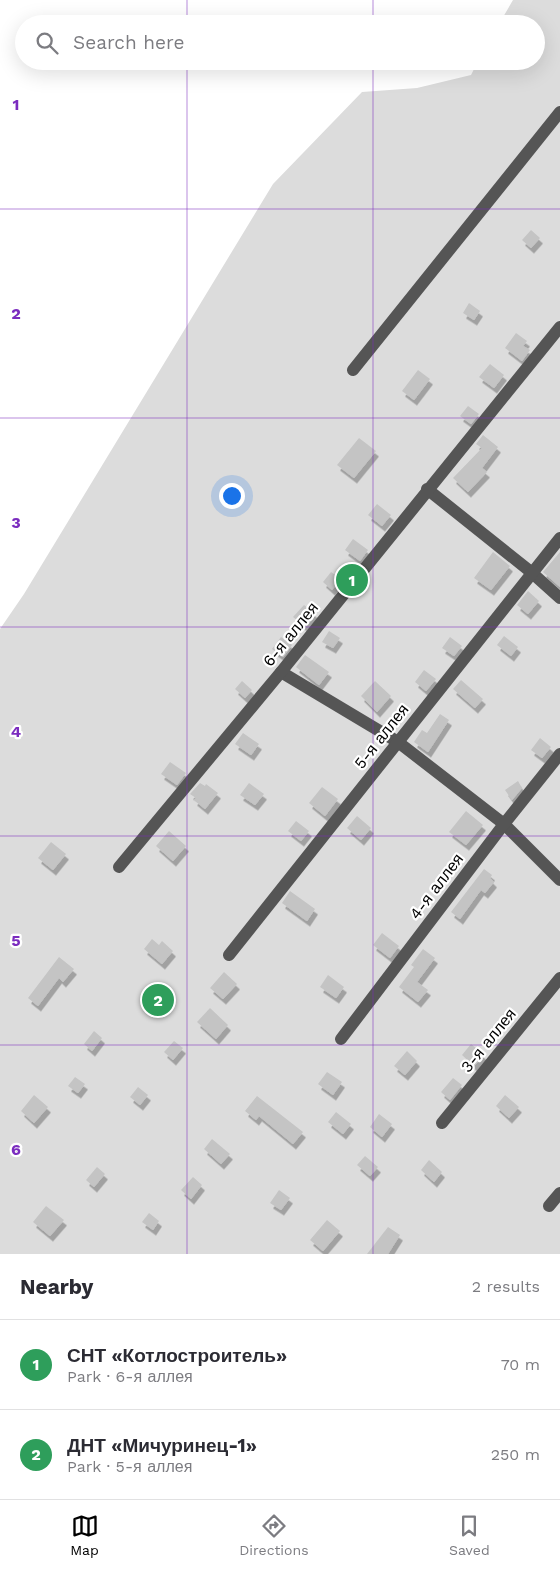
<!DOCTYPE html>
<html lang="en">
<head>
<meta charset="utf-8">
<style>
  body { margin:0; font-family:"Work Sans",sans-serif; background:#f2f2f3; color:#2b2b33 }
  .you { position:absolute; left:231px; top:495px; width:18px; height:18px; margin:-12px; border:4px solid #fff; border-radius:50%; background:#1a73e8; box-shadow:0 0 0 8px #1a73e833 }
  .badge { display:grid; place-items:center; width:32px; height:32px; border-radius:50%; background:#000; color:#fff; font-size:16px; font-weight:700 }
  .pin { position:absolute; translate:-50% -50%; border:2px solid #fff; box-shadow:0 1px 5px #0006 }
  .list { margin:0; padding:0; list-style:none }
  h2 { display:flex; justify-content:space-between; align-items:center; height:65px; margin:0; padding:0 20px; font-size:21px }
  h2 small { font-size:16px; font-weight:400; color:#7c7c81 }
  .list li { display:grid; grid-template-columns:32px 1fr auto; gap:15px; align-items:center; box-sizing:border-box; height:90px; padding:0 20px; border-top:1px solid #e1e1e2 }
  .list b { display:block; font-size:19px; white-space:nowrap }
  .list p { margin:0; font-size:16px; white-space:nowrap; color:#7c7c81 }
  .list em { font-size:16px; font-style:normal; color:#7c7c81 }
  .icon { flex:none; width:28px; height:28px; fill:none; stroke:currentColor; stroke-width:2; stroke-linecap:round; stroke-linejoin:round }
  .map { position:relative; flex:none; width:560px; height:1254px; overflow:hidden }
  .search { position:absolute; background:#fff; box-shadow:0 5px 20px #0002; left:15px; right:15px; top:15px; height:55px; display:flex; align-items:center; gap:12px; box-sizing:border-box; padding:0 18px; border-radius:28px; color:#7c7c81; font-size:19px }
  .sheet { height:245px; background:#fff }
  nav { display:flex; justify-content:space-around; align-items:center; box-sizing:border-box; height:70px; border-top:1px solid #e1e1e2; background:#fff; font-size:14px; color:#7c7c81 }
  nav a { display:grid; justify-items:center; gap:2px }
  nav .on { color:#000 }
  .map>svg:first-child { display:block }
  .green { fill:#dcdcdc }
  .building { fill:#c4c4c4; filter:url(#shadow) }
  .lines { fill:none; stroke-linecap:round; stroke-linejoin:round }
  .minor { stroke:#555; stroke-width:12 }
  .grid { fill:none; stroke:#7b2cbf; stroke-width:1; stroke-opacity:0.55 }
  .labels { text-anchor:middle; stroke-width:4.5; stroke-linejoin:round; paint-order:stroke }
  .street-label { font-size:16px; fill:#000; stroke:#fff }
  .grid-label { font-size:16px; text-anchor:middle; font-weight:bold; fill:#7b2cbf; stroke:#fff; stroke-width:4.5; stroke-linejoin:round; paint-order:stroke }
</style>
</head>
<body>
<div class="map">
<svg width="560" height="1254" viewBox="0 0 560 1254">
  <defs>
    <filter id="shadow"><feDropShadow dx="3" dy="5.5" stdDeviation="0" flood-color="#0004"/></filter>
  </defs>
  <rect width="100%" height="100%" fill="#fff"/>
  <!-- green -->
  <polygon class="green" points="513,0 560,0 560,1254 0,1254 0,629 24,594 273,184 362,92 417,88 471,75 478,61 536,61 536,24 499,24"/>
  <!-- building -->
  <g class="building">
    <polygon points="531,230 540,238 531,248 522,240"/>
    <polygon points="469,303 480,311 474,320 463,313"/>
    <polygon points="516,333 527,341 523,346 530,350 522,361 505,348"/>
    <polygon points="490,364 504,375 494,388 479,377"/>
    <polygon points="418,370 430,379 414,400 402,391"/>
    <polygon points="468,406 479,414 471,424 460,416"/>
    <polygon points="483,435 498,447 482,468 487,472 468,492 453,478 482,448 476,444"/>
    <polygon points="359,438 376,451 354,478 337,465"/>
    <polygon points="377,504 391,515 382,526 368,515"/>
    <polygon points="353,539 368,550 360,561 345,550"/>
    <polygon points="493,552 510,566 491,590 474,578"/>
    <polygon points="560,552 560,587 543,572"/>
    <polygon points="331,572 341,579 332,590 323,582"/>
    <polygon points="528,591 539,601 528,614 517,605"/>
    <polygon points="304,605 315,613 304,626 293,617"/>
    <polygon points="329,631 340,638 333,648 322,642"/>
    <polygon points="504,636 518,647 511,656 497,645"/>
    <polygon points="281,637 292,645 283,657 272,649"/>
    <polygon points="450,637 462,646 454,656 442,648"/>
    <polygon points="305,655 329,672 319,685 296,667"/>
    <polygon points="424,670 436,679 426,691 415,682"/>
    <polygon points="461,680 483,699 475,708 453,689"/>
    <polygon points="242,681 252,690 245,698 235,689"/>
    <polygon points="375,681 391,696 377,712 361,696"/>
    <polygon points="440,714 449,720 428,752 414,742 422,730 427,733"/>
    <polygon points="243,733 259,744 251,755 235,744"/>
    <polygon points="540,738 551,747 542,758 531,750"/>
    <polygon points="170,762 186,773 177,785 161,774"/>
    <polygon points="518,781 522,788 512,800 505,790"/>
    <polygon points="200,783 205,786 206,784 218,793 205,809 194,800 196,798 190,794"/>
    <polygon points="249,783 264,794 255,805 240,795"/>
    <polygon points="322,787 338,799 325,816 309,803"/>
    <polygon points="466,811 483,825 466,845 449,832"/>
    <polygon points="357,816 371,828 361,840 347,828"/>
    <polygon points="296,821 309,831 301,841 288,831"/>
    <polygon points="169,831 186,846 173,861 156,846"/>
    <polygon points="51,842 66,854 53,870 38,858"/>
    <polygon points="484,869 492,875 490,878 494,882 485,893 481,890 460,919 451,912"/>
    <polygon points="290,891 315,909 307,921 282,903"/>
    <polygon points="382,933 399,946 390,958 373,945"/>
    <polygon points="152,939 159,945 162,941 173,951 162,964 144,949"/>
    <polygon points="423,949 435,958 417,982 428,990 418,1002 399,987 414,967 411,965"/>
    <polygon points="59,957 74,969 63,982 59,978 38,1006 28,998"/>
    <polygon points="224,972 237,984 223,999 210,988"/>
    <polygon points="328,975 344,987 336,998 320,987"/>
    <polygon points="210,1008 228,1025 216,1039 197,1022"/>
    <polygon points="94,1031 102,1038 92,1051 84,1044"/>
    <polygon points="174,1041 183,1048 173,1060 164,1052"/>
    <polygon points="471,1044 484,1055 474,1066 462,1055"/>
    <polygon points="407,1051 417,1061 405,1075 394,1066"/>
    <polygon points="327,1072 342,1082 333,1095 318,1084"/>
    <polygon points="75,1077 85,1084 78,1093 68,1086"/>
    <polygon points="453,1078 462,1085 450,1100 441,1092"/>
    <polygon points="138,1087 148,1095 140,1105 130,1097"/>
    <polygon points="34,1095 48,1107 34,1123 21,1111"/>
    <polygon points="505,1095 519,1107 509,1118 496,1106"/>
    <polygon points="257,1096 303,1132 293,1144 259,1116 256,1120 245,1111"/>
    <polygon points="336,1112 351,1124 343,1134 328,1122"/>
    <polygon points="379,1114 392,1124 382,1137 370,1127"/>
    <polygon points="212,1139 230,1154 221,1164 204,1149"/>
    <polygon points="365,1156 378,1167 370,1176 357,1165"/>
    <polygon points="429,1160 442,1172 434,1182 421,1170"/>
    <polygon points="97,1167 105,1174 94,1187 86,1180"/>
    <polygon points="193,1177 202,1185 191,1199 181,1190"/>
    <polygon points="279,1190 290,1198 281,1210 270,1203"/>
    <polygon points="46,1206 64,1220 50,1236 33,1222"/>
    <polygon points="149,1213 159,1221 153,1230 142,1222"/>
    <polygon points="327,1220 340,1231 323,1251 310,1240"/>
    <polygon points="388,1227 400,1235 388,1254 367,1254"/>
  </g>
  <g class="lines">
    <!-- minor -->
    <g class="minor">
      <polyline points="353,370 560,112"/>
      <polyline points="427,489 531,572 560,598"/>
      <polyline points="281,672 398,742 504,824 560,880"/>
      <polyline points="119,867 281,672 560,327"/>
      <polyline points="229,955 560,538"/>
      <polyline points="341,1039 504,824 560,754"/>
      <polyline points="442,1123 560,978"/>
      <polyline points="549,1206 560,1193"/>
    </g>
  </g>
  <!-- grid -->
  <path class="grid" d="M187,0v24M373,0v24M187,61v1193M373,61v1193M0,209h560M0,418h560M0,627h560M0,836h560M0,1045h560"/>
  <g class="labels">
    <!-- street labels -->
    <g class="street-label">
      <text transform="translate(290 634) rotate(-51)" y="6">6-я аллея</text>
      <text transform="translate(381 736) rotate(-52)" y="6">5-я аллея</text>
      <text transform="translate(436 886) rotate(-53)" y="6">4-я аллея</text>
      <text transform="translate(488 1040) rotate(-51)" y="6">3-я аллея</text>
    </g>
  </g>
  <g class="grid-label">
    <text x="16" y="110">1</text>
    <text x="16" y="319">2</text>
    <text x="16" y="528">3</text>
    <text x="16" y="737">4</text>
    <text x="16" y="946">5</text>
    <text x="16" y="1155">6</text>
  </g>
</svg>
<div class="you"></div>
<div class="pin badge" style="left:352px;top:580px;background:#2e9e5b">1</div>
<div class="pin badge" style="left:158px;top:1000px;background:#2e9e5b">2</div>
<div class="search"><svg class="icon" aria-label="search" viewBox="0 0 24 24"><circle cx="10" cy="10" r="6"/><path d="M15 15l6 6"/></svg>Search here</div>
</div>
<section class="sheet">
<h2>Nearby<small>2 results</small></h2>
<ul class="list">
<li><span class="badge" style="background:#2e9e5b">1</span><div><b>СНТ «Котлостроитель»</b><p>Park · 6-я аллея</p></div><em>70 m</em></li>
<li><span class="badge" style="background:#2e9e5b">2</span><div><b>ДНТ «Мичуринец-1»</b><p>Park · 5-я аллея</p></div><em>250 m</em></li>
</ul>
</section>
<nav>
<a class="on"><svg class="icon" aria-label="map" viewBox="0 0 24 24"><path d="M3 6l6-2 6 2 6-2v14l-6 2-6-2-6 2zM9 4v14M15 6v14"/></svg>Map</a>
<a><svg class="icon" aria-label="directions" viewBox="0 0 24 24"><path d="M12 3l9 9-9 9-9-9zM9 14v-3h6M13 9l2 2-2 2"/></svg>Directions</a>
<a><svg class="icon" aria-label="saved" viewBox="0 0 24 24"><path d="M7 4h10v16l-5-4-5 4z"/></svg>Saved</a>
</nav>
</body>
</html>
